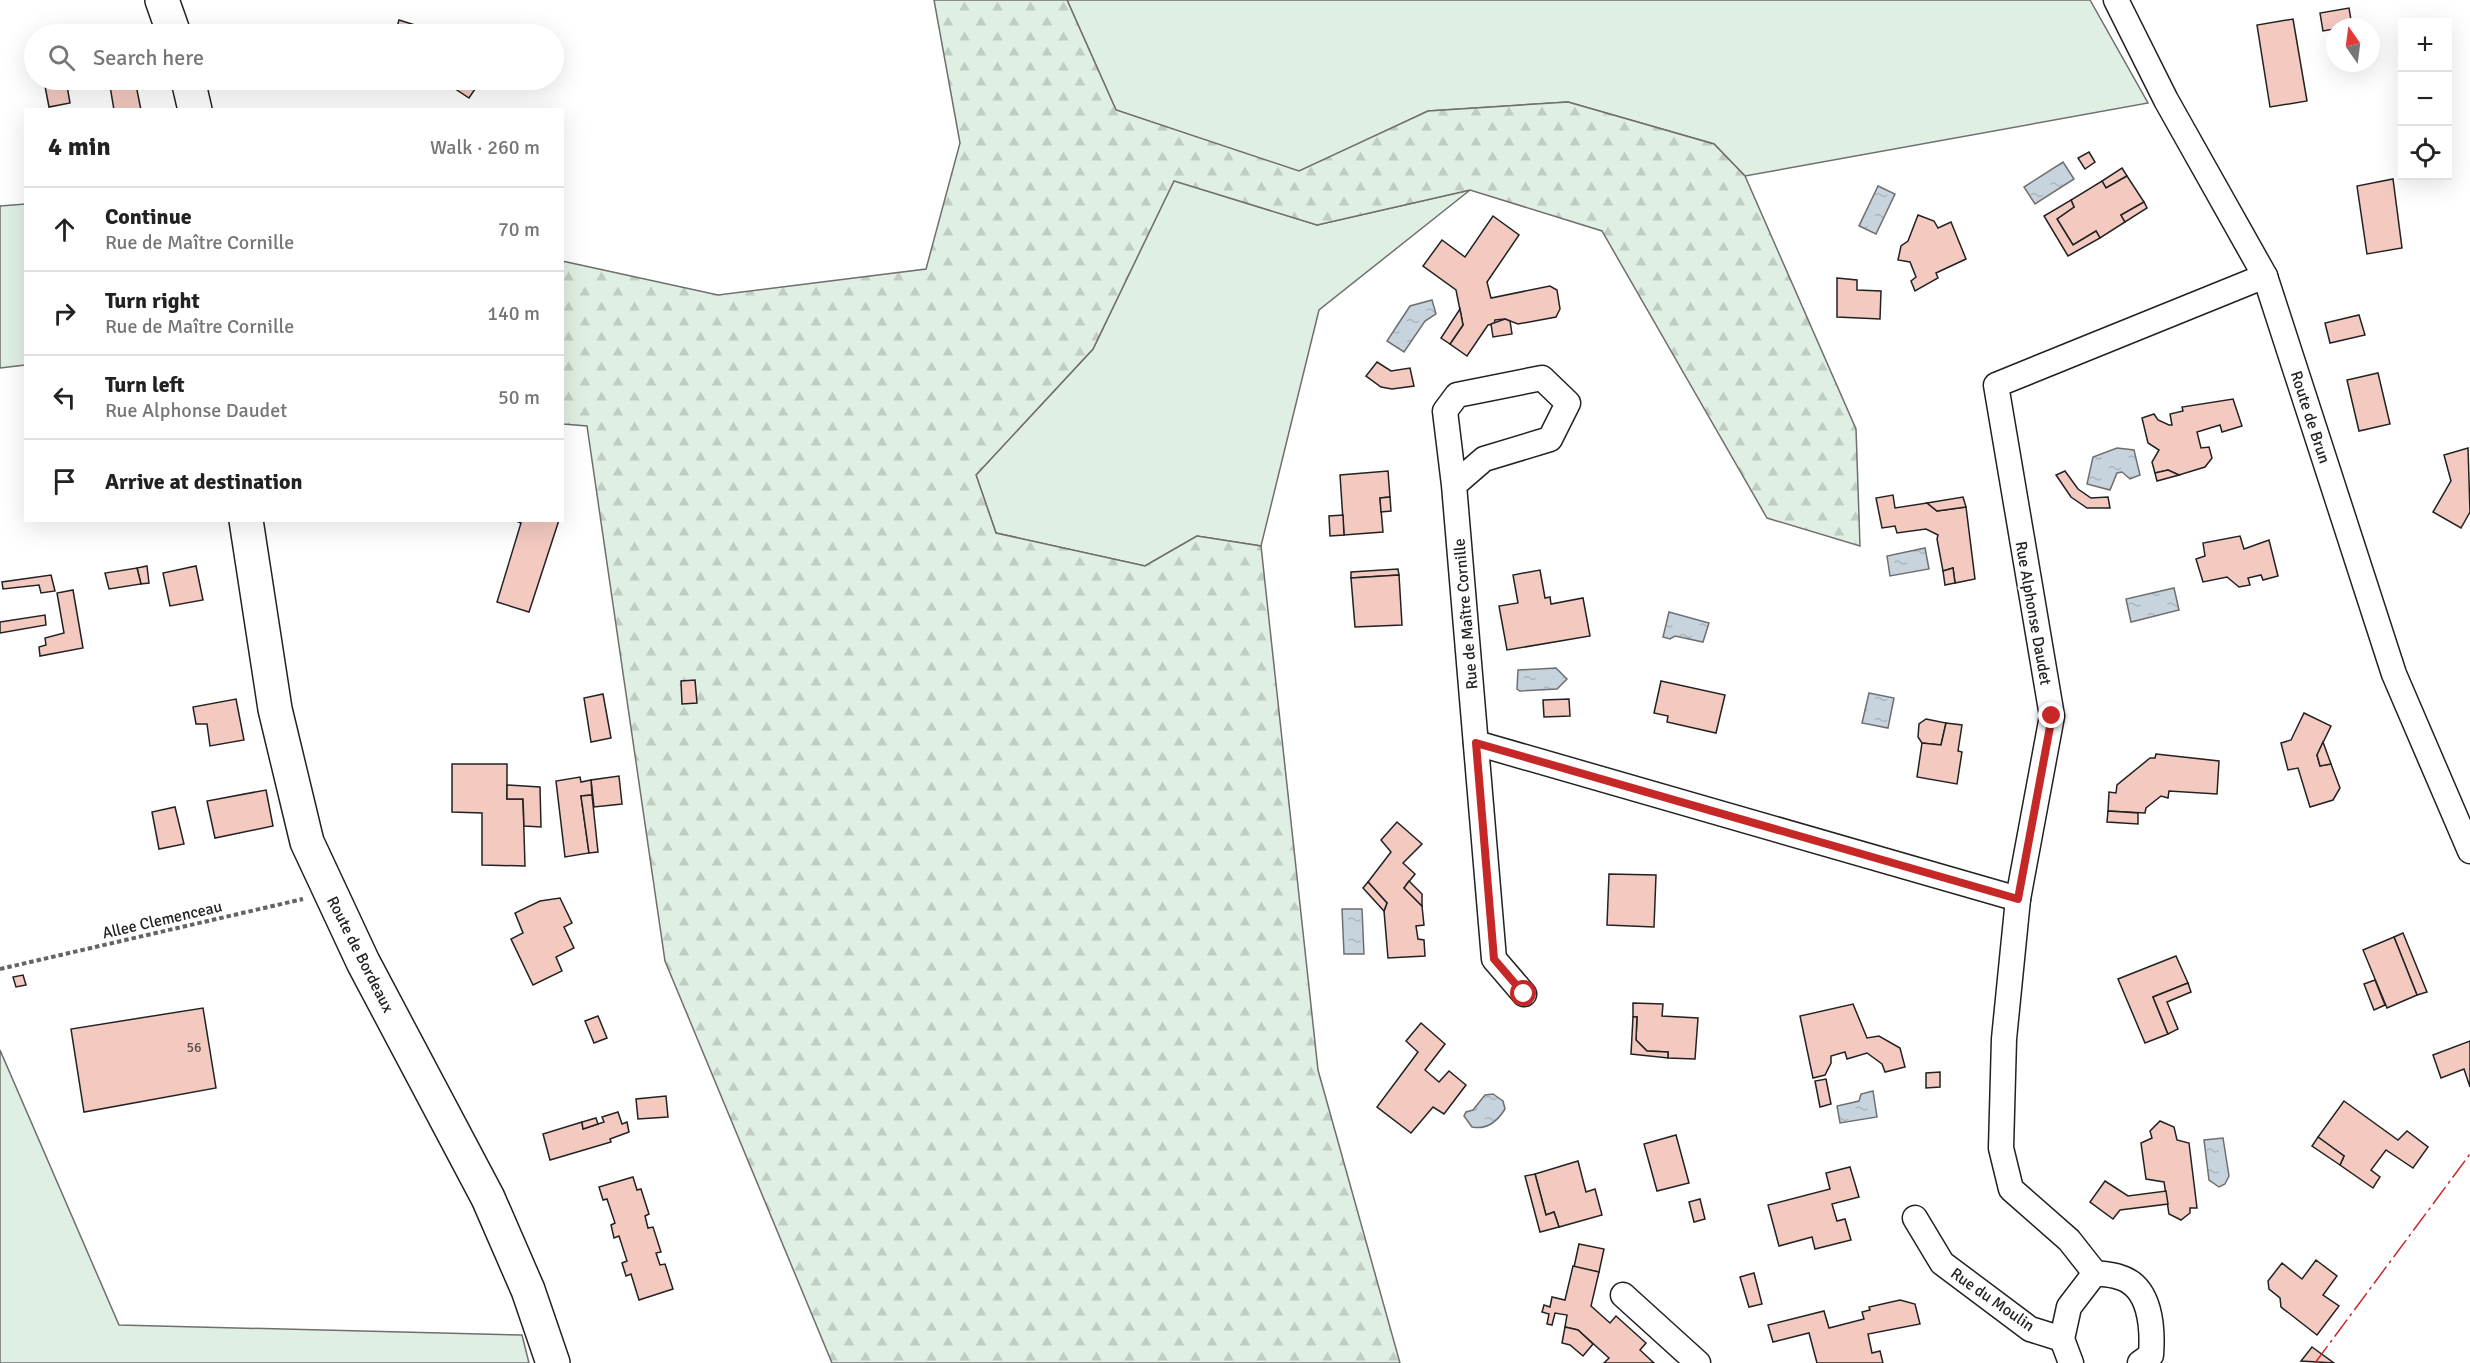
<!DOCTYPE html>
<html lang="en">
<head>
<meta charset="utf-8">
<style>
  body { margin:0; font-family:Signika,sans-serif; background:#f6f6f6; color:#222 }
  .controls { position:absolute; right:18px; top:18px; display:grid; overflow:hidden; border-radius:0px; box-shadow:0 6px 24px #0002 }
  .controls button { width:54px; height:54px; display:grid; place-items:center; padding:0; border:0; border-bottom:2px solid #e0e0e0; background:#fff; color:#222; font:30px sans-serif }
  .compass { position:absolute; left:2326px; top:18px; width:54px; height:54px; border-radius:50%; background:#fff; box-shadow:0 6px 24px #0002; rotate:346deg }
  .stop { position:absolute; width:18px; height:18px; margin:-14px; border:4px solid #c62828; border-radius:50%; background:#fff }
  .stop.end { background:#c62828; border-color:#fff; box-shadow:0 2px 6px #0008 }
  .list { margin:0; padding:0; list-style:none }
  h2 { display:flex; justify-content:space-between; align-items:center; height:78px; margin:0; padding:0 24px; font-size:26px }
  h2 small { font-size:20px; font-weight:400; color:#767676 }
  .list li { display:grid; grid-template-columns:39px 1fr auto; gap:18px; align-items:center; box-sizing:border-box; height:84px; padding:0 24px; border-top:2px solid #e0e0e0 }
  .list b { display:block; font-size:22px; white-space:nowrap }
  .list p { margin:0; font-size:20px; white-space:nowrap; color:#767676 }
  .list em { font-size:20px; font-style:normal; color:#767676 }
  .icon { flex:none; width:33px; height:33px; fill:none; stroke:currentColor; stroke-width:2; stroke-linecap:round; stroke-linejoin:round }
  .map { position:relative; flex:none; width:2470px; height:1363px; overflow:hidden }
  .search { position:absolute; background:#fff; box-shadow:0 6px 24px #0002; left:24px; top:24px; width:540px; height:66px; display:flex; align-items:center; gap:15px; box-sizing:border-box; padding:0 21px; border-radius:33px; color:#767676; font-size:22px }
  .panel { position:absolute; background:#fff; box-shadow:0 6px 24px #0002; left:24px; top:108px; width:540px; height:414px; border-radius:0px }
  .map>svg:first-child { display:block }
  .grass { fill:#e0efe3; stroke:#6f6f6f; stroke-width:1.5 }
  .forest { fill:url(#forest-firs); stroke:#6f6f6f; stroke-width:1.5 }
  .water { fill:url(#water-ripples); stroke:#6f6f6f; stroke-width:1.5 }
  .building { fill:#f3c9c0; stroke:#222; stroke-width:1.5 }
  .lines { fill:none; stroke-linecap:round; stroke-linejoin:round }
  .street-casing { stroke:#222; stroke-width:27 }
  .secondary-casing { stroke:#222; stroke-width:36 }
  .path { stroke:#646464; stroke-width:4; stroke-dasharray:4.5 3; stroke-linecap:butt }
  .street { stroke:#fff; stroke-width:24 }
  .secondary { stroke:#fff; stroke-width:33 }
  .power { stroke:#c62828; stroke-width:1.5; stroke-dasharray:21 4.5 3 4.5; stroke-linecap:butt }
  .route { stroke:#c62828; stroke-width:8 }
  .labels { text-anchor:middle; stroke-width:4.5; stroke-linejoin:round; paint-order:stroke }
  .number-label { font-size:14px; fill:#564c4a }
  .street-label { font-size:16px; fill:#222; stroke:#fff }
</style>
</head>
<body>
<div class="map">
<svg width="2470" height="1363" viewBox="0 0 2470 1363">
  <defs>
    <pattern id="forest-firs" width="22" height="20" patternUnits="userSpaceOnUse" patternTransform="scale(1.5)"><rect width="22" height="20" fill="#e0efe3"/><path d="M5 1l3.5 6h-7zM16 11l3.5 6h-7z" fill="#c0cdc2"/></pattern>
    <pattern id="water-ripples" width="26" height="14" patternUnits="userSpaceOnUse" patternTransform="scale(1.5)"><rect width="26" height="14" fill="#c7d3dd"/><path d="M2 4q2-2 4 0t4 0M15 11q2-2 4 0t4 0" fill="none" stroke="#abb5bd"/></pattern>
  </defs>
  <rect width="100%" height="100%" fill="#fff"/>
  <!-- grass -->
  <g class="grass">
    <polygon points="1067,0 2090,0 2148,103 1745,176 1714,144 1568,102 1428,111 1299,172 1116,110"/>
    <polygon points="1174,180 1317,225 1470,190 1319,310 1261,546 1197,536 1145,566 996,533 976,475 1093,349"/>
    <polygon points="25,204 25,365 0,368 0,206"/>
    <polygon points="0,1050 119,1325 522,1335 529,1363 0,1363"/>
  </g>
  <!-- forest -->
  <polygon class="forest" points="934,0 1067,0 1116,110 1299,171 1428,111 1568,102 1714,144 1745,176 1856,429 1860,546 1767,518 1602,231 1470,190 1317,225 1174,181 1093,349 976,475 996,533 1145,566 1197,536 1261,546 1318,1070 1400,1363 832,1363 665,961 587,426 563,424 562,261 718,295 926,269 960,143"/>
  <!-- water -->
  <g class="water">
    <polygon points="2063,162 2074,179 2035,204 2024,187"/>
    <polygon points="1878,186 1895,194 1876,234 1859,226"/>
    <polygon points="1432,300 1436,314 1425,321 1404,352 1387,341 1410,306"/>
    <polygon points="2117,448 2134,450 2140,475 2130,479 2122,472 2117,473 2110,490 2087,484 2093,457"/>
    <polygon points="1925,548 1929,569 1890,576 1887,556"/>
    <polygon points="2174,588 2179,610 2131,622 2126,599"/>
    <polygon points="1669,612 1709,623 1703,642 1675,636 1670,639 1663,637"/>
    <polygon points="1556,668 1567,679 1557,689 1520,691 1517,689 1518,670"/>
    <polygon points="1869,693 1894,698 1888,728 1862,723"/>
    <polygon points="1342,909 1362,909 1364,954 1344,954"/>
    <polygon points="1873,1091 1877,1117 1840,1123 1837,1106 1859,1101 1861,1094"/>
    <path d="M1493,1094l10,7 2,8c-8,13 -18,21 -33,18l-8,-11 2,-4 7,-2 12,-15z"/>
    <polygon points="2223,1138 2229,1176 2225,1184 2219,1187 2209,1180 2204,1140"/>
  </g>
  <!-- building -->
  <g class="building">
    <polygon points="2349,8 2352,26 2323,31 2320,13"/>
    <polygon points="2293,19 2307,101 2270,107 2257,25"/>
    <polygon points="399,20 415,25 412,34 395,34"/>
    <polygon points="66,80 70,103 49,107 44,81"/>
    <polygon points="109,80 135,80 141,110 114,110"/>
    <polygon points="459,80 481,80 469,98 454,88"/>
    <polygon points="2089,152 2095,162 2085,169 2078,158"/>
    <polygon points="2122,168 2127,176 2106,188 2102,181"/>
    <polygon points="2127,176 2144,202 2121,215 2125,222 2100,238 2096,231 2073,245 2057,219 2074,207 2071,200 2102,181 2106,188"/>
    <polygon points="2393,179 2402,248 2367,254 2357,186"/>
    <polygon points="2071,200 2074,207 2057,219 2073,245 2096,231 2100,238 2068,256 2044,216"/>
    <polygon points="2144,202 2147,208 2125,222 2121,215"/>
    <polygon points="1918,215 1934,221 1938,228 1951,222 1966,259 1936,273 1938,278 1915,291 1911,281 1916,277 1910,262 1898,260 1901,246 1908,241"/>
    <polygon points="1493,216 1519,235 1487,282 1491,298 1550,286 1557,290 1560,309 1556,317 1518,324 1505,319 1495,320 1494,324 1488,325 1467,356 1450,344 1463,325 1456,290 1423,266 1442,240 1465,257"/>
    <polygon points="1837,278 1857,280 1857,290 1881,291 1880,319 1837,317"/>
    <polygon points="1460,309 1463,325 1450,344 1441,338"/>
    <polygon points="2359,315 2365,335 2330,343 2325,323"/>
    <polygon points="1505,319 1510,321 1512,334 1493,337 1491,324"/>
    <polygon points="1377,362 1391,371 1410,368 1414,386 1392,389 1381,387 1366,376"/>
    <polygon points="2378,373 2390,424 2359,431 2347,380"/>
    <polygon points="2233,399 2242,426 2222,432 2220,425 2197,432 2201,448 2209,447 2212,458 2205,467 2179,475 2168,470 2155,473 2152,462 2159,450 2148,443 2142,418 2154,414 2158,420 2169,425 2172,425 2170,414 2183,411 2182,407"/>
    <polygon points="2468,448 2470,512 2461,528 2433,512 2451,481 2444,455"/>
    <polygon points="2168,470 2179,475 2157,481 2155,473"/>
    <polygon points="1388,471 1390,497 1380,498 1383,532 1344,535 1340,475"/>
    <polygon points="2065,471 2078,489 2091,498 2108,497 2110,508 2087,508 2071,497 2056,475"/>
    <polygon points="1893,495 1895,508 1927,503 1937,511 1966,507 1975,579 1955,583 1953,568 1943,571 1937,539 1938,535 1926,529 1897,533 1895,526 1882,528 1876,498"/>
    <polygon points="1390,497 1391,511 1381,512 1380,498"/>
    <polygon points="1963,497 1966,507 1937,511 1927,503"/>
    <polygon points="1343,515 1344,535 1330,536 1329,516"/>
    <polygon points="514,520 559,520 529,612 497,602 521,523"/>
    <polygon points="2240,536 2244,549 2269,540 2278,576 2263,580 2261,575 2248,578 2250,585 2239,587 2227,577 2203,582 2196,559 2205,556 2203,543"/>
    <polygon points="147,566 149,583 141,584 137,568"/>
    <polygon points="196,566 203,600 170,606 163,573"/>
    <polygon points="137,568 141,584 109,589 105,573"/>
    <polygon points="1953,568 1955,583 1945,585 1943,571"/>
    <polygon points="1398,569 1399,575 1351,578 1351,572"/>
    <polygon points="1540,570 1545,598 1550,597 1551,604 1583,598 1590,636 1507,650 1499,606 1518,603 1513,575"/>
    <polygon points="51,575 55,591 41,593 39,585 3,589 2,582"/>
    <polygon points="1399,575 1402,625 1355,627 1351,578"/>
    <polygon points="73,590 83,648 40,656 39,647 46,645 45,638 64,633 57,593"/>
    <polygon points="45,615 46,625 0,633 0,622"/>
    <polygon points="695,680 697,703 682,704 681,681"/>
    <polygon points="1661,681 1725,695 1716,733 1667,722 1668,716 1654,713"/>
    <polygon points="603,694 611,738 591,742 584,698"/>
    <polygon points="236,699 244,740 210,746 207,724 196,724 193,707"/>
    <polygon points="1569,699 1570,716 1544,717 1543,700"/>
    <polygon points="2304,713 2331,726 2317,755 2320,766 2331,764 2340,788 2333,800 2310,807 2298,768 2288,770 2281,743 2291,740"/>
    <polygon points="1926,719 1946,723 1941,745 1922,743 1918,737 1919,724"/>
    <polygon points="1946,723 1962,725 1958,751 1962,752 1957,784 1917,777 1922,743 1941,745"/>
    <polygon points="2323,742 2331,764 2320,766 2317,755"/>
    <polygon points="2156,754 2219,761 2217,794 2169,791 2168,798 2161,796 2146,808 2145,813 2108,811 2109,792 2116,793 2117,785 2150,758 2155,758"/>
    <polygon points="452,764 507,764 507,799 523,799 525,866 482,865 482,813 452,812"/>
    <polygon points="619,776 622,804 594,807 591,780"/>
    <polygon points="580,777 581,782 591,780 592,795 581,796 589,853 565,857 556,781"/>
    <polygon points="507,785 540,787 541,827 524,826 523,799 507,799"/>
    <polygon points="266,790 273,826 215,838 207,801"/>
    <polygon points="592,795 598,852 589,853 581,796"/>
    <polygon points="175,807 184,844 159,849 152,812"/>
    <polygon points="2108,811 2138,813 2138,824 2107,822"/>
    <polygon points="1397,822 1422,844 1403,863 1415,874 1404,888 1422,906 1424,925 1416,926 1418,939 1424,940 1425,956 1388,958 1384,911 1387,903 1368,882 1391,852 1381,840"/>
    <polygon points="1609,874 1656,875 1654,927 1607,925"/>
    <polygon points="1409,881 1422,894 1422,906 1404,888"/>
    <polygon points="1368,882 1387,903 1384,911 1363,888"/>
    <polygon points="560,898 572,923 564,927 574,948 556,957 562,971 533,985 511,939 523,933 515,913 540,901"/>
    <polygon points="2403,933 2427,992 2417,995 2394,937"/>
    <polygon points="2394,937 2417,995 2387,1008 2363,950"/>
    <polygon points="2176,956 2188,983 2153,997 2168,1034 2145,1043 2118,979"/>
    <polygon points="23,975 26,985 16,987 13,977"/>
    <polygon points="2375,980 2385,1005 2374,1010 2364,984"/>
    <polygon points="2188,983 2191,992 2167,1002 2178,1029 2168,1034 2153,997"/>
    <polygon points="1633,1003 1663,1004 1662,1016 1698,1018 1695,1059 1668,1058 1668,1052 1647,1051 1636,1040 1637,1017 1633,1017"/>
    <polygon points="1853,1004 1867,1038 1879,1036 1900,1048 1905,1067 1885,1072 1882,1064 1867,1053 1847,1059 1845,1052 1831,1056 1831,1063 1825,1075 1813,1078 1800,1016"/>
    <polygon points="203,1008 216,1088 84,1112 71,1029"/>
    <polygon points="598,1016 607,1038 594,1043 585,1021"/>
    <polygon points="1633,1017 1637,1017 1636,1040 1647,1051 1668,1052 1668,1058 1631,1054"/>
    <polygon points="1421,1023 1445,1044 1425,1070 1439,1082 1449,1071 1466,1085 1444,1114 1433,1107 1411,1133 1377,1107 1418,1052 1406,1041"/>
    <polygon points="2470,1041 2470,1087 2464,1069 2441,1078 2433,1055"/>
    <polygon points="1940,1072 1940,1087 1926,1088 1926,1073"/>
    <polygon points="1826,1079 1831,1104 1820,1107 1815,1081"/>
    <polygon points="666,1096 668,1117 638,1119 636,1099"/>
    <polygon points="2344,1101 2398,1140 2407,1131 2428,1147 2413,1168 2386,1150 2371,1170 2380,1177 2373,1188 2340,1165 2344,1156 2318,1137"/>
    <polygon points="618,1112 622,1124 627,1122 629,1132 610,1139 611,1142 550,1160 543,1134 582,1122 583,1129 604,1122 602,1117"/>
    <polygon points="596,1118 598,1124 583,1129 582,1122"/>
    <polygon points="2160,1121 2174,1127 2177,1140 2189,1143 2197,1208 2190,1208 2190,1213 2181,1220 2169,1214 2164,1182 2146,1179 2141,1143 2152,1138 2150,1131"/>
    <polygon points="1676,1135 1689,1183 1657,1191 1644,1144"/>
    <polygon points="2318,1137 2344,1156 2340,1165 2312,1146"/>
    <polygon points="1578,1161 1586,1192 1595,1189 1602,1215 1559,1227 1554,1212 1546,1215 1535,1174"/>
    <polygon points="1850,1167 1859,1197 1832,1204 1837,1221 1845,1219 1851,1240 1815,1249 1812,1237 1779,1246 1768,1205 1830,1189 1826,1173"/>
    <polygon points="1535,1174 1546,1215 1554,1212 1559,1227 1540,1232 1525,1176"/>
    <polygon points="633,1177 637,1190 641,1189 649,1214 645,1216 648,1228 653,1227 661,1252 656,1253 660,1265 665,1264 673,1289 639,1300 631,1274 626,1276 622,1263 627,1261 619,1236 614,1238 611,1225 615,1223 607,1199 603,1200 599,1187"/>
    <polygon points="2105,1181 2128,1196 2166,1191 2168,1204 2120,1210 2113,1219 2090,1202"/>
    <polygon points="1700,1199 1705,1219 1694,1222 1689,1202"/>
    <polygon points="1579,1244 1604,1249 1599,1272 1574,1267"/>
    <polygon points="2316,1260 2337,1276 2323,1295 2339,1306 2317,1335 2281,1307 2280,1298 2269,1289 2268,1281 2282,1263 2302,1279"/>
    <polygon points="1573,1266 1599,1272 1591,1306 1610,1323 1616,1316 1646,1343 1640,1350 1654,1363 1604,1363 1609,1358 1578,1330 1565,1327 1567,1315 1555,1313 1552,1325 1547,1324 1549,1314 1542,1312 1544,1305 1550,1307 1552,1297 1565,1300"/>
    <polygon points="1754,1273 1762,1304 1749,1307 1740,1277"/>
    <polygon points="1900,1300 1915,1304 1920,1324 1868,1334 1872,1353 1880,1351 1883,1363 1817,1363 1809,1333 1773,1342 1768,1325 1824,1311 1829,1328 1864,1319 1862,1312 1870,1310 1869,1307"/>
    <polygon points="1565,1327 1578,1330 1593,1344 1583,1356 1570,1345 1562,1343"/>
    <polygon points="2312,1347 2334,1363 2301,1361"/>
  </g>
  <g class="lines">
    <!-- street casing -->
    <g class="street-casing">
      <g id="street">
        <polyline points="2116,0 2166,100 2265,276 2394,674 2470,851"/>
        <polyline points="1454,485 1445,411 1457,395 1542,378 1568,403 1550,439 1484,459 1454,485 1494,959 1524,994"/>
        <polyline points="1476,743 2018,899"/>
        <polyline points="1915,1218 1942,1263 2030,1329 2062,1339"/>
        <polyline points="2095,1273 2069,1240 2011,1189 2001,1148 2004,1039 2018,899 2052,716 1996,385 2265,276"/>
        <polyline points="1623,1295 1698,1363"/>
        <path d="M2071,1363l-9,-24 7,-32 26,-34c7,1 16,1 24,4 32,9 34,51 32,78l-11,8"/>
      </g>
    </g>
    <!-- secondary casing -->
    <g class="secondary-casing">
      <g id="secondary">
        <polyline points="162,0 174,34"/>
        <polyline points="188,80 195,110"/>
        <polyline points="246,520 275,709 307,842 363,962 488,1198 528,1290 553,1363"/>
      </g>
    </g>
    <!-- path -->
    <polyline class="path" points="0,969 303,899"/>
    <!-- street -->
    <use href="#street" class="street"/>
    <!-- secondary -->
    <use href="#secondary" class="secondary"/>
    <!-- power -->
    <polyline class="power" points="2315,1363 2470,1154"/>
  </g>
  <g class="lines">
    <!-- route -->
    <polyline class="route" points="1524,994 1494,959 1476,743 2018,899 2052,716"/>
  </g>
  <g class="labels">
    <!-- number labels -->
    <g class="number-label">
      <text x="194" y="1052">56</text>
    </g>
    <!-- street labels -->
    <g class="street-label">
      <text transform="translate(2311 417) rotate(72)" y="6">Route de Brun</text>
      <text transform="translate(2034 613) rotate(80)" y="6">Rue Alphonse Daudet</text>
      <text transform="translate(1465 614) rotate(-95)" y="6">Rue de Maître Cornille</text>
      <text transform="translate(162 919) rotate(-13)" y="6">Allee Clemenceau</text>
      <text transform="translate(361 954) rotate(63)" y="6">Route de Bordeaux</text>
      <text transform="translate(1993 1299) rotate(35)" y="6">Rue du Moulin</text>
    </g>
  </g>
</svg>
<div class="controls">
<button>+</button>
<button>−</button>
<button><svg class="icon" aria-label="locate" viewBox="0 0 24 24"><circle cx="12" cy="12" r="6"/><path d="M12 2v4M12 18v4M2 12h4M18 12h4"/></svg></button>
</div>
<svg class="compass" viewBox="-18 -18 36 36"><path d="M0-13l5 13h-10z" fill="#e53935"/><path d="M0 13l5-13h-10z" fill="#767676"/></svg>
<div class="stop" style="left:1524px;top:994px"></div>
<div class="stop end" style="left:2052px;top:716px"></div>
<div class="search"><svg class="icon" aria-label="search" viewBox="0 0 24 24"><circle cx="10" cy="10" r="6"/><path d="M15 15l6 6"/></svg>Search here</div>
<section class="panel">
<h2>4 min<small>Walk · 260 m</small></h2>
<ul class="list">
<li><svg class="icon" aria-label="ahead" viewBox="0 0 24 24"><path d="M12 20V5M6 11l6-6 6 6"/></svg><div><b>Continue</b><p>Rue de Maître Cornille</p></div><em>70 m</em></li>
<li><svg class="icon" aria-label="right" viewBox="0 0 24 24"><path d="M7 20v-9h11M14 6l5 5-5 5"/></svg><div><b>Turn right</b><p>Rue de Maître Cornille</p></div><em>140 m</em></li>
<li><svg class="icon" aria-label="left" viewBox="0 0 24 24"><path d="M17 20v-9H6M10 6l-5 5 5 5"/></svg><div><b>Turn left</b><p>Rue Alphonse Daudet</p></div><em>50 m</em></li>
<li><svg class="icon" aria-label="arrive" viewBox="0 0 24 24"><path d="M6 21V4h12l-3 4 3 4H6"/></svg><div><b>Arrive at destination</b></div></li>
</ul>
</section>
</div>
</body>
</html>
